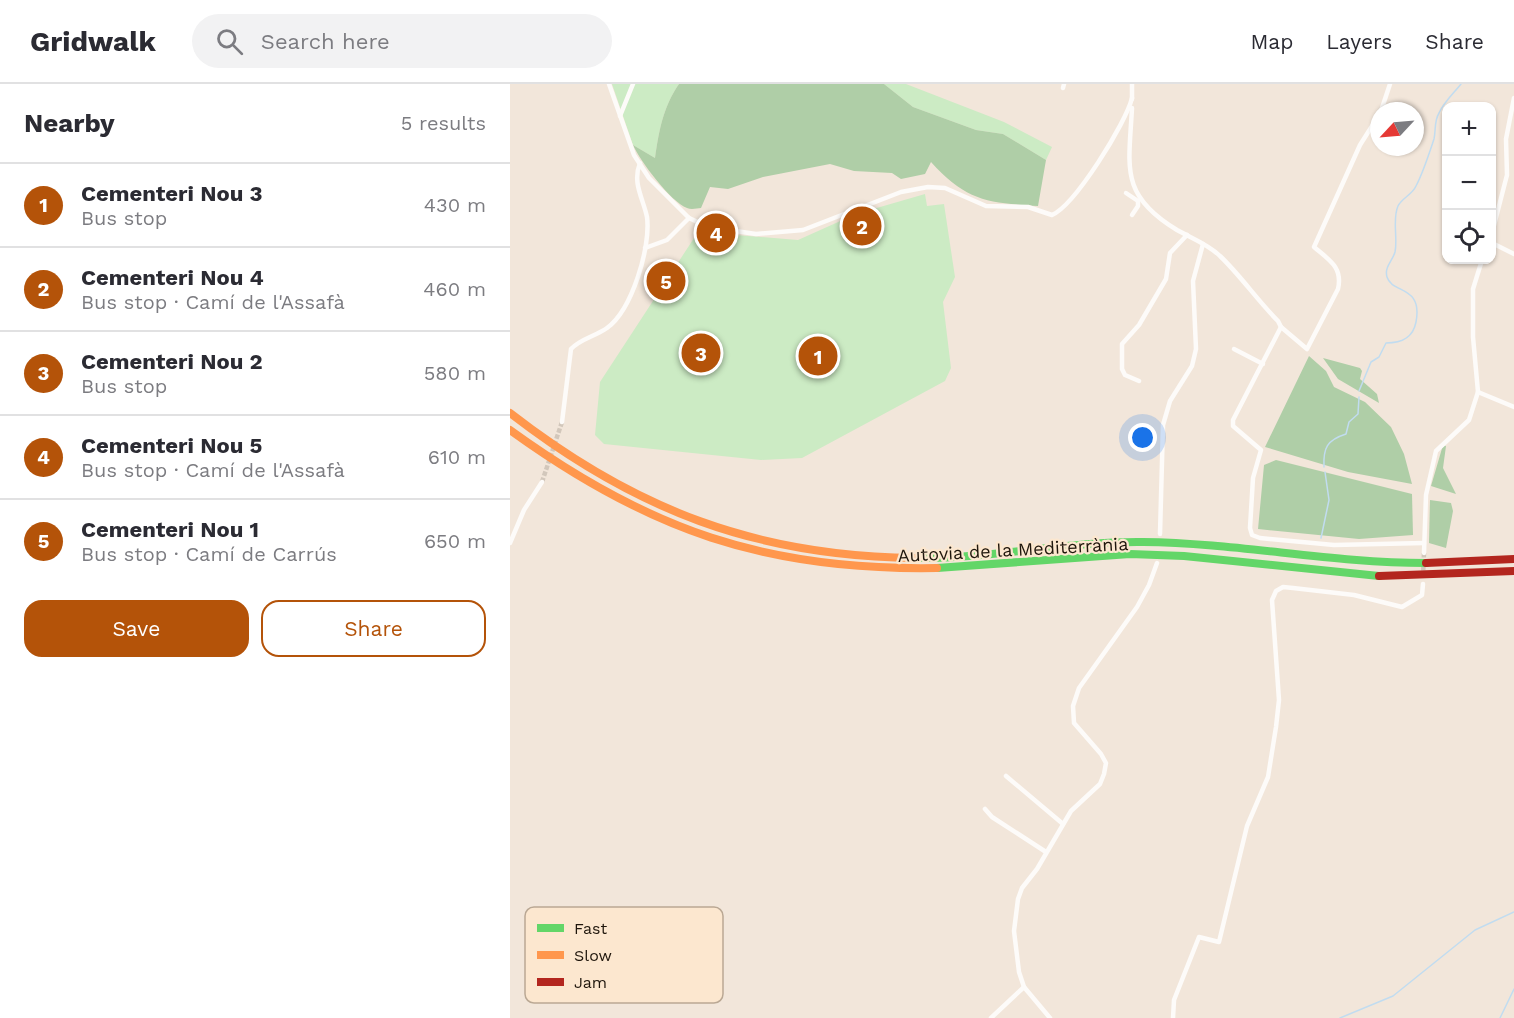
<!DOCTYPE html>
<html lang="en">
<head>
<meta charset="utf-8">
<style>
  body { margin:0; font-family:"Work Sans",sans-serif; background:#f2f2f3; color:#2b2b33 }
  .controls { position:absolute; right:18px; top:18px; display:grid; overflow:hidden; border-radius:12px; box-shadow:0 2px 4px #0004 }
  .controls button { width:54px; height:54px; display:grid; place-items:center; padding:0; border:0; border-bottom:2px solid #e1e1e2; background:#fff; color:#2b2b33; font:30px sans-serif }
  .compass { position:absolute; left:860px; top:18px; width:54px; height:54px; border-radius:50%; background:#fff; box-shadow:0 2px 4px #0004; rotate:244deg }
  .you { position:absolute; left:633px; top:354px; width:21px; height:21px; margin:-15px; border:4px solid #fff; border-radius:50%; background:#1a73e8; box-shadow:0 0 0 9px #1a73e833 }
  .badge { display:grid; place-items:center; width:39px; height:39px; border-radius:50%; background:#b45309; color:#fff; font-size:20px; font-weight:700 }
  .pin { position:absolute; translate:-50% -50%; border:3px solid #fff; box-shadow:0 2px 6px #0006 }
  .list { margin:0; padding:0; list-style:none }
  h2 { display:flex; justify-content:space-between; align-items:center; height:78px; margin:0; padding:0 24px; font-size:26px }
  h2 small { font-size:20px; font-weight:400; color:#7c7c81 }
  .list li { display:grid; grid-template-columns:39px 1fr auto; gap:18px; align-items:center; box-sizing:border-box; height:84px; padding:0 24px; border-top:2px solid #e1e1e2 }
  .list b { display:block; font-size:22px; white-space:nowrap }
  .list p { margin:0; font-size:20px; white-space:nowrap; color:#7c7c81 }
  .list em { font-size:20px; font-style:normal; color:#7c7c81 }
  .actions { display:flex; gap:12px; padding:18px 24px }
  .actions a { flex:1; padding:14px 0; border:2px solid #b45309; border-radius:18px; text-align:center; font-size:21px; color:#b45309 }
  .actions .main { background:#b45309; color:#fff }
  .icon { flex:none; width:33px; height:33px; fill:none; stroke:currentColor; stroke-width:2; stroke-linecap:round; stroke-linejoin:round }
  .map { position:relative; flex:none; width:1004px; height:934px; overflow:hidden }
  header { display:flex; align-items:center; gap:36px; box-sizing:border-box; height:84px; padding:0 30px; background:#fff; border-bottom:2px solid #e1e1e2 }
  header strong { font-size:28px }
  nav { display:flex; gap:33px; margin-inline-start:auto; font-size:21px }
  .search { width:420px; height:54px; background:#f2f2f3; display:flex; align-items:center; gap:15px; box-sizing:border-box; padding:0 21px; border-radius:33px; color:#7c7c81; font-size:22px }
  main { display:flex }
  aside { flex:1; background:#fff }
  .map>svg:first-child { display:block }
  .green { fill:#ccebc4 }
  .forest { fill:#afcea7 }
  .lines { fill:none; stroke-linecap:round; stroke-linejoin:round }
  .stream { stroke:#c1dcf0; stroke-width:1.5 }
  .street-tunnel { stroke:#d2c7bb; stroke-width:4.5; stroke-dasharray:4.5 2; stroke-linecap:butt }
  .street { stroke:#fdfbf9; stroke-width:4.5 }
  .fast { stroke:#63d668; stroke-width:8 }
  .slow { stroke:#ff974d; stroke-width:8 }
  .jam { stroke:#b3261e; stroke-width:8 }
  .labels { text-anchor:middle; stroke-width:4.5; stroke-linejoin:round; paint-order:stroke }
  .street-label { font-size:18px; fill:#1f160c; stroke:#fce7cf }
  .key { fill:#fce7cf; stroke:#baa894; stroke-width:1.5 }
  .key-label { font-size:16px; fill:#1f160c }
</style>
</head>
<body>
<header>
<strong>Gridwalk</strong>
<div class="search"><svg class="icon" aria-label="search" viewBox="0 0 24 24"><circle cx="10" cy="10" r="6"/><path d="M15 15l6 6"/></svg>Search here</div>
<nav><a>Map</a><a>Layers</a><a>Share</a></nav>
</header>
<main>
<aside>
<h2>Nearby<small>5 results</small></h2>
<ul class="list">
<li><span class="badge">1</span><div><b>Cementeri Nou 3</b><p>Bus stop</p></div><em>430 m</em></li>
<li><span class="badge">2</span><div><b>Cementeri Nou 4</b><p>Bus stop · Camí de l'Assafà</p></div><em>460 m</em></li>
<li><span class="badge">3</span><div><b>Cementeri Nou 2</b><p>Bus stop</p></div><em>580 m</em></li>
<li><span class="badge">4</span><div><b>Cementeri Nou 5</b><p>Bus stop · Camí de l'Assafà</p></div><em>610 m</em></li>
<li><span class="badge">5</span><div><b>Cementeri Nou 1</b><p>Bus stop · Camí de Carrús</p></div><em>650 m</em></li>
</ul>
<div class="actions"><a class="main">Save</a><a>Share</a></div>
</aside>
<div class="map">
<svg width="1004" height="934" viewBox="0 0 1004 934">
  <rect width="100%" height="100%" fill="#f2e6da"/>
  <!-- green -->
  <g class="green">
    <path d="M102,0h67c-16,23 -20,47 -24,74l-22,-13z"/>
    <polygon points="374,0 396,0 494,38 542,63 536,76 493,50 466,46 403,23"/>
    <polygon points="415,110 417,122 434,120 445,193 433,218 441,284 435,297 292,374 251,376 94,360 85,351 90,298 188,148 288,156 346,130"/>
  </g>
  <!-- forest -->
  <g class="forest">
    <path d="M169,0h205l29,23 63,23 27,4 43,26 -8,46c-50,-3 -72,-5 -107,-44l-6,12 -24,5 -9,-6 -38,-2 -24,-7 -67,13 -35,12 -18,-2 -9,21c-4,0 -9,2 -14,0 -16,-6 -47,-47 -54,-63l22,13c4,-27 8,-51 24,-74z"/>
    <polygon points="799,272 816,287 824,303 855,318 881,343 894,370 902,400 838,388 755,363"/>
    <polygon points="813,274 850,284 852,287 850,295 867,310 869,319 828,295"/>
    <polygon points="933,361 936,362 933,384 946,410 921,402"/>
    <polygon points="766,376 902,410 903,451 849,455 748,445 754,381"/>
    <polygon points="920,416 941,419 943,427 936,464 919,459"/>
  </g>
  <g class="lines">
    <!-- stream -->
    <g class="stream">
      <path d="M849,307l12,-29 8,-5 7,-14c16,0 27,-5 30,-21 7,-37 -24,-28 -29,-45 -3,-10 6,-17 8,-25 3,-14 -3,-33 3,-46 4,-8 14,-11 18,-20 7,-13 13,-32 18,-47 2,-9 0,-18 5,-26 5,-11 15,-20 22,-29"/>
      <path d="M814,383c-1,-19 3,-27 22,-33l3,-12 9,-8 1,-17"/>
      <polyline points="811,454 819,416 815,388"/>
      <polyline points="830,934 883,912 965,846 1004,828"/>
      <polyline points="990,934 1004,905"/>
    </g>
    <!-- street-tunnel -->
    <g class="street-tunnel">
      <polyline points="32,398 52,338"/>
      <polyline points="913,493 914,469"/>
    </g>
    <!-- street -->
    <g class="street">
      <path d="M99,0l25,71 15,23 40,40 19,9 48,7 47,-4 98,-38 27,-5 17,1 41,18 42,1 24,8c23,-10 74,-92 80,-117"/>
      <polyline points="553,4 554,0"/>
      <polyline points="622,15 622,0"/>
      <path d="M622,24c-3,59 -13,87 45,122 14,8 31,14 43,26 21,20 37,44 58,65l3,6 26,22 31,-60c5,-22 -9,-29 -24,-42l46,-102 19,-30"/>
      <polyline points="871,27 880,0"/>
      <polyline points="110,32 123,0"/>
      <polyline points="616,109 628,117 628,122 622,131"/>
      <polyline points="982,149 997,91 996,55 1004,14"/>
      <polyline points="982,159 1004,170"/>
      <polyline points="135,164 157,156 179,134"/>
      <polyline points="771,243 723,336 723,342 751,366 743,394 740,444 742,451 750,454 824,461 914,459"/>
      <polyline points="724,265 753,280"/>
      <polyline points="629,297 615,291 612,285 612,260 629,241 656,195 660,169 677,151"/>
      <polyline points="968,308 1004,323"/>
      <path d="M52,338l9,-73c9,-10 25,-13 36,-21 25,-18 44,-81 40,-111 -4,-19 -15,-34 -7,-54"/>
      <polyline points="650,450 653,341 660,317 682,282 686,265 683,197 693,160"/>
      <polyline points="0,459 14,426 32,398"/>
      <polyline points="914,469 916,411 926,367 959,336 968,308 963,253 963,205 972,176"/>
      <polyline points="496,692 553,740"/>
      <polyline points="475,725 482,733 536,768"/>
      <polyline points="481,934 514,903"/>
      <polyline points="540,934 514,903 509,888 504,847 508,815 512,804 527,785 561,727 590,700 594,690 596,679 591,670 564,639 563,622 569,604 627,523 639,501 647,479"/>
      <polyline points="663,934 664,916 689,853 709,858 737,742 758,693 766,643 769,616 762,516 766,507 773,503 783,504 844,511 892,523 912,511 913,500"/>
    </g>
    <!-- fast -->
    <g class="fast">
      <path d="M405,474c77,1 152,-17 228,-16 95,1 188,21 283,21"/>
      <polyline points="427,484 620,470 674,472 869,492"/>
    </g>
    <!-- slow -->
    <g class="slow">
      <path d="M0,329c125,97 246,143 405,145"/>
      <path d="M0,346c138,100 256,141 427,138"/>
    </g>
    <!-- jam -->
    <g class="jam">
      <polyline points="916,479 1004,475"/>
      <polyline points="869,492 1004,487"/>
    </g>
  </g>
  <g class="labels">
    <!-- street labels -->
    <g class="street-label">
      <text transform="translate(503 466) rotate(-3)" y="6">Autovia de la Mediterrània</text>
    </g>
  </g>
  <!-- legend -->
  <rect x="15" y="823" width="198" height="96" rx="9" class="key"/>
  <rect x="27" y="840" width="27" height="8" fill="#63d668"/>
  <rect x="27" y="867" width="27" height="8" fill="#ff974d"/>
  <rect x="27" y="894" width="27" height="8" fill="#b3261e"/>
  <g class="key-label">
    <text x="64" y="850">Fast</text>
    <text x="64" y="877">Slow</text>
    <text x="64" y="904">Jam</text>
  </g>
</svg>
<div class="controls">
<button>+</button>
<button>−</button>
<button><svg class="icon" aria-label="locate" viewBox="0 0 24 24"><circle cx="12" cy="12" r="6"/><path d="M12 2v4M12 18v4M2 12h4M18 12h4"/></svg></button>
</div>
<svg class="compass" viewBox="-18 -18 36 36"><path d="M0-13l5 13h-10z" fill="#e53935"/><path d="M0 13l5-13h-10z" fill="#7c7c81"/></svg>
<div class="you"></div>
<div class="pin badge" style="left:308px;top:272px">1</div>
<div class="pin badge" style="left:352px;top:142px">2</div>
<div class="pin badge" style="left:191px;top:269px">3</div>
<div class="pin badge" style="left:206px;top:149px">4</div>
<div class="pin badge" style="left:156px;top:197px">5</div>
</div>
</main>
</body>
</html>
